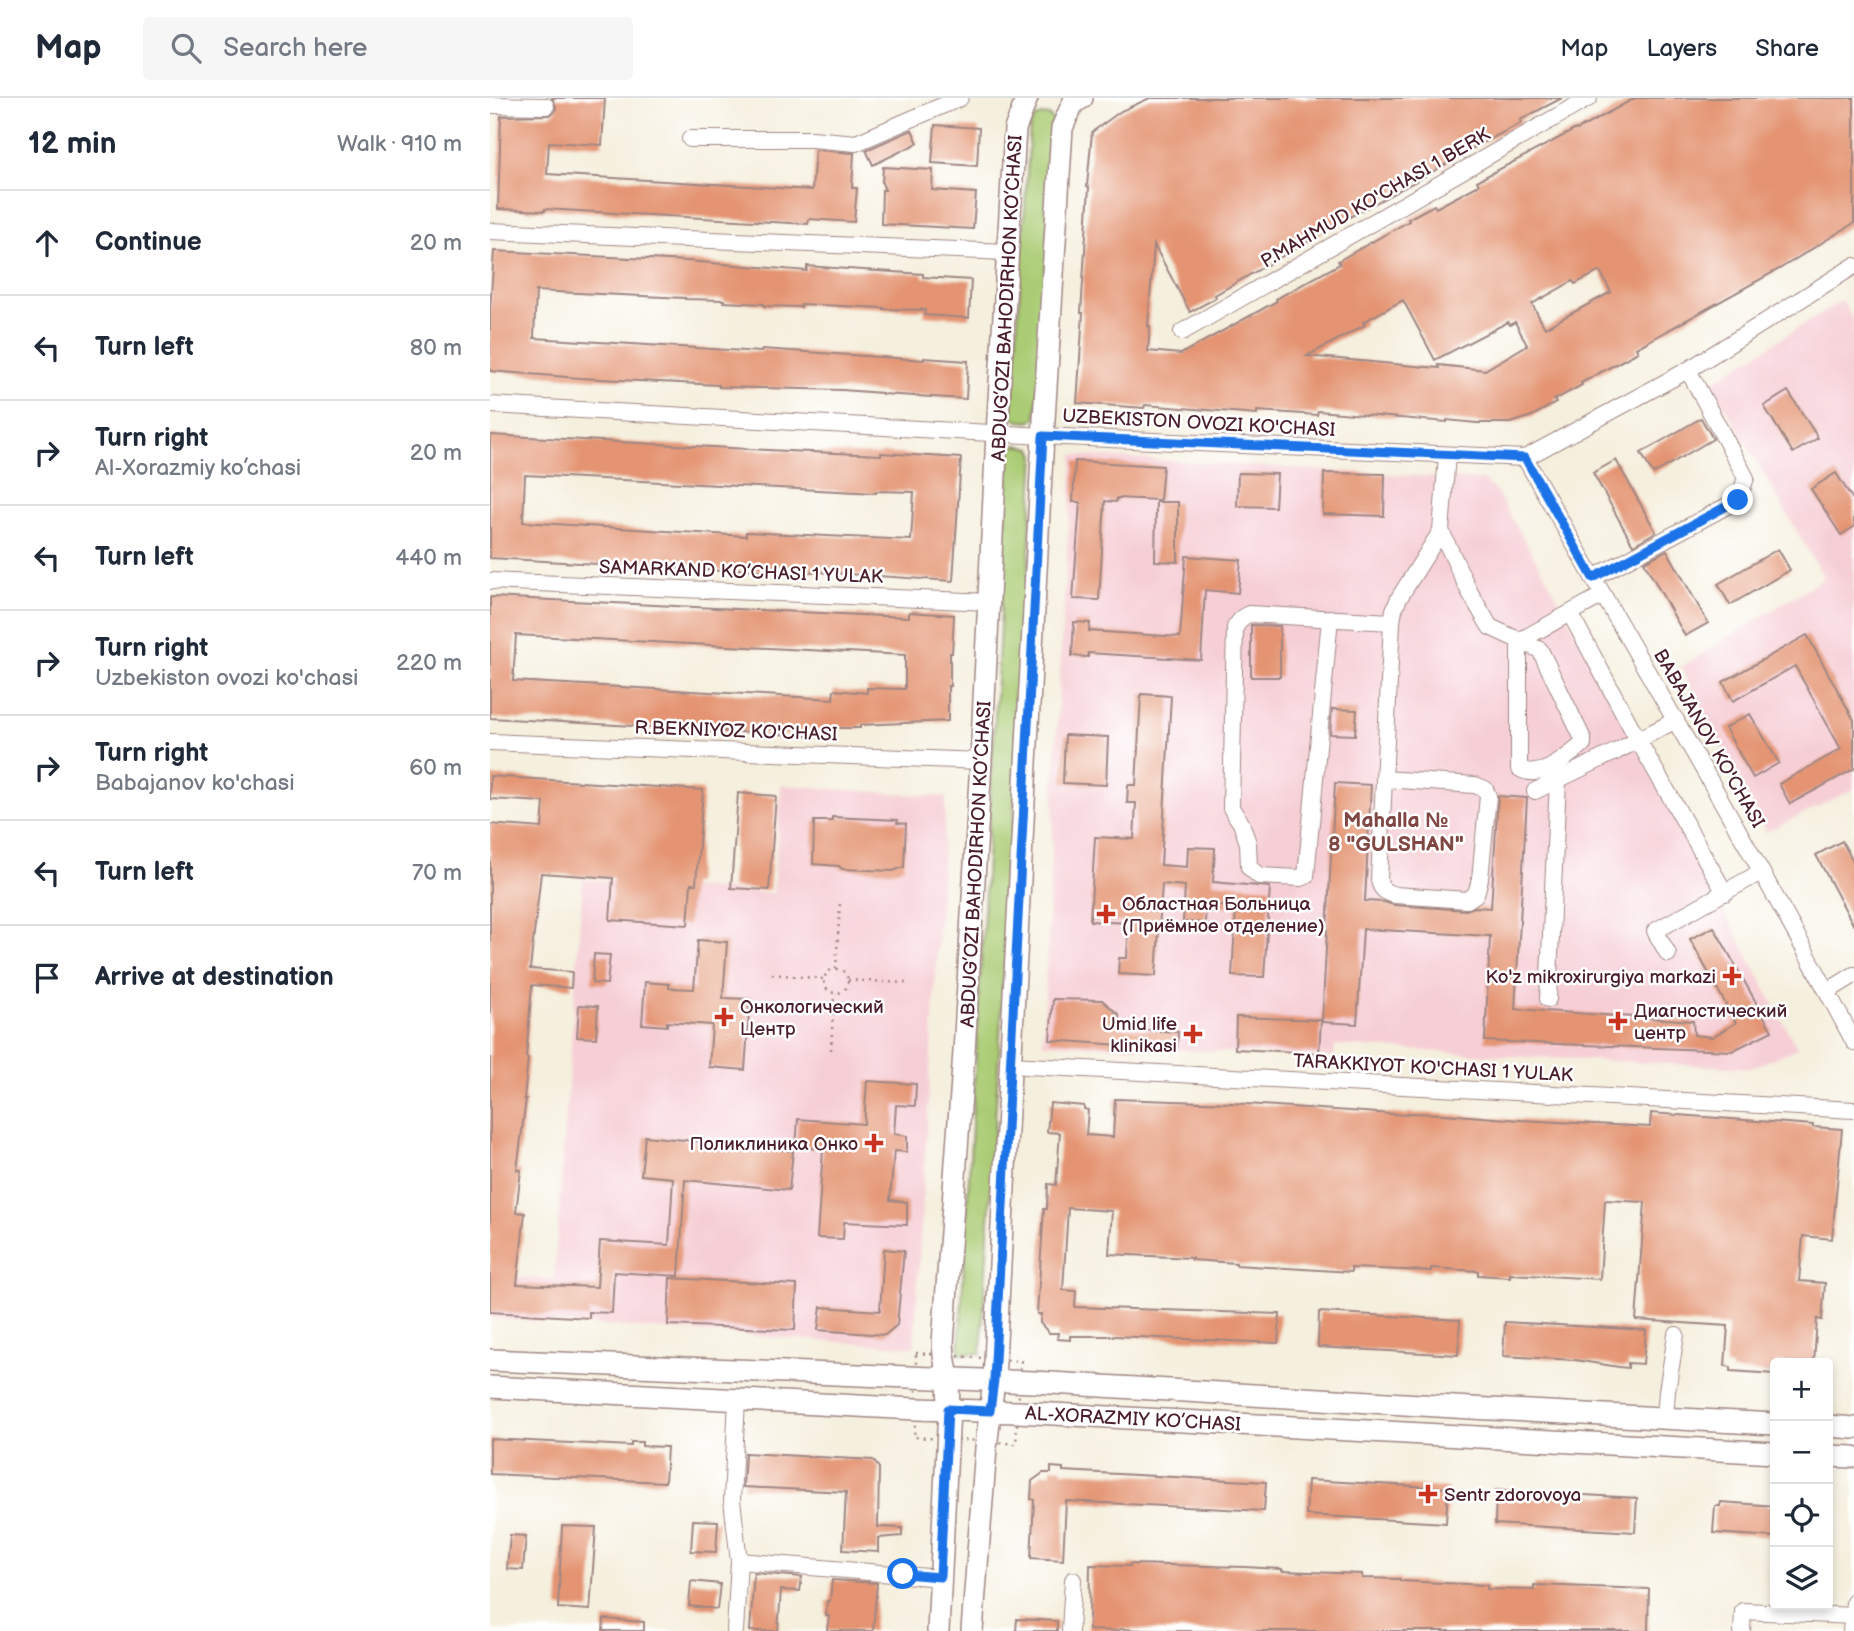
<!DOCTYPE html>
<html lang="en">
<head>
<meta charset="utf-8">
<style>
  body { margin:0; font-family:"Balsamiq Sans",sans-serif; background:#f6f6f7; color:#1f2937 }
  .controls { position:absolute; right:21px; bottom:21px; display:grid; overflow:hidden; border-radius:7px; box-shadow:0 4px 10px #0003 }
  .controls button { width:63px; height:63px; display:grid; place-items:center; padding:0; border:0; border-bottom:2px solid #e0e1e3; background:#fff; color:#1f2937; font:35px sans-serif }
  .stop { position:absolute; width:21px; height:21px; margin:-16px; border:5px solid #1a73e8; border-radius:50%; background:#fff }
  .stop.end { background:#1a73e8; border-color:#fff; box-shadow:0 2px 7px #0008 }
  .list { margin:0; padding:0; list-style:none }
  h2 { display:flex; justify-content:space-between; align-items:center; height:91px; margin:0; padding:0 28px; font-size:30px }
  h2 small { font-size:23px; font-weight:400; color:#747a83 }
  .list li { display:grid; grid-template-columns:46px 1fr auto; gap:21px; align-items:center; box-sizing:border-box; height:105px; padding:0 28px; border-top:2px solid #e0e1e3 }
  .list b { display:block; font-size:26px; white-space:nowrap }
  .list p { margin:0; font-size:23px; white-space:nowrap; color:#747a83 }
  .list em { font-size:23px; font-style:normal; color:#747a83 }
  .icon { flex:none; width:38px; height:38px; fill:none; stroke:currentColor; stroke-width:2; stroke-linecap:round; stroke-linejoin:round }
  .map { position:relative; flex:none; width:1364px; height:1533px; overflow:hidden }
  header { display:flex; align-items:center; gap:42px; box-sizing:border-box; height:98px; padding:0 35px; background:#fff; border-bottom:2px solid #e0e1e3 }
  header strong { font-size:33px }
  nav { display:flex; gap:38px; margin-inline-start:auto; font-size:24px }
  .search { width:490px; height:63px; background:#f6f6f7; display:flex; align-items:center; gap:18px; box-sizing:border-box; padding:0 24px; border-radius:7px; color:#747a83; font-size:26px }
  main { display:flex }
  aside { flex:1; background:#fff }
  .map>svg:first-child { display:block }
  .built { fill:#f6cfd6 }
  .green { fill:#abcc75; stroke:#7a7650; stroke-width:2 }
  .building { fill:#e49472; fill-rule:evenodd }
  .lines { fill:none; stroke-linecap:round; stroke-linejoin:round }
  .minor-casing { stroke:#a08784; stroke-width:18 }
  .major-casing { stroke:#a08784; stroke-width:24 }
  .path { stroke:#a08784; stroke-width:2.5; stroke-dasharray:2 5; stroke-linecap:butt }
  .minor { stroke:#fff; stroke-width:16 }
  .major { stroke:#fff; stroke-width:21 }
  .route { stroke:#1a73e8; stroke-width:9 }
  .poi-dot { fill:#c8321e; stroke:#fff; stroke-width:2.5 }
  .labels { text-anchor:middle; stroke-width:5; stroke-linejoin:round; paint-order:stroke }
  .street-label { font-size:19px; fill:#4a1f2b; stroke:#fff }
  .poi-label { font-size:19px; fill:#4a1f2b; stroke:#fff; text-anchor:start }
  .neighbourhood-label { font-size:21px; font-weight:bold; fill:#804844; stroke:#fff }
</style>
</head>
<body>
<header>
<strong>Map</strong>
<div class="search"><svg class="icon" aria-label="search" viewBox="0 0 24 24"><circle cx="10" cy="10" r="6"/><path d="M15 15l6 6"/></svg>Search here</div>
<nav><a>Map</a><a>Layers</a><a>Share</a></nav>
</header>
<main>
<aside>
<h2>12 min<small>Walk · 910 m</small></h2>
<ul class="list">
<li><svg class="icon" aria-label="ahead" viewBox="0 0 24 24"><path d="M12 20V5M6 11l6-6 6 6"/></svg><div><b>Continue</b></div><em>20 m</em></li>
<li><svg class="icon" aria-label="left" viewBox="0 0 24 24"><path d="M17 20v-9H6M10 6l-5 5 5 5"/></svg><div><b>Turn left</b></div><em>80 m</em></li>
<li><svg class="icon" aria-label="right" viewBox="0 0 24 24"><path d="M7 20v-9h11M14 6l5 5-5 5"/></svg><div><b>Turn right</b><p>Al-Xorazmiy ko’chasi</p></div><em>20 m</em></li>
<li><svg class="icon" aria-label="left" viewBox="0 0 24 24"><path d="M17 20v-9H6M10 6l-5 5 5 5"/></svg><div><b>Turn left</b></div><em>440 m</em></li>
<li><svg class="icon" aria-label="right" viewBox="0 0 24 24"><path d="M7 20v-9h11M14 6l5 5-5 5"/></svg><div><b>Turn right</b><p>Uzbekiston ovozi ko'chasi</p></div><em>220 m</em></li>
<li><svg class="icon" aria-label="right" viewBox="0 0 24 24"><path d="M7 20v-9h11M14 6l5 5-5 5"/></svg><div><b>Turn right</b><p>Babajanov ko'chasi</p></div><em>60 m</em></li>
<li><svg class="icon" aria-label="left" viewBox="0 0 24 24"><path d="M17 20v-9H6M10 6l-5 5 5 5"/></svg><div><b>Turn left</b></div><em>70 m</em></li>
<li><svg class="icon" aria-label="arrive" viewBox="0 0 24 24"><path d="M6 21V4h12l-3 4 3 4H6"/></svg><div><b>Arrive at destination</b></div></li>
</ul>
</aside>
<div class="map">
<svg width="1364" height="1533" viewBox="0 0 1364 1533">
  <rect width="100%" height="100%" fill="#fff"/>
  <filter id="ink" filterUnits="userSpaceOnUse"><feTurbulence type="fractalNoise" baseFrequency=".0143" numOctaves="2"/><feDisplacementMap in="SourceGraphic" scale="14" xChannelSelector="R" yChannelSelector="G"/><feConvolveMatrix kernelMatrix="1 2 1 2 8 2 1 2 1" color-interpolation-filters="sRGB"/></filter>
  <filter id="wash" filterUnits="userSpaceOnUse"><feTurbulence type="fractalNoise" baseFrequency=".00686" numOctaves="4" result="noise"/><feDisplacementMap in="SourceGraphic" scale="28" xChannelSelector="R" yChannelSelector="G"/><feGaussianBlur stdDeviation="1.57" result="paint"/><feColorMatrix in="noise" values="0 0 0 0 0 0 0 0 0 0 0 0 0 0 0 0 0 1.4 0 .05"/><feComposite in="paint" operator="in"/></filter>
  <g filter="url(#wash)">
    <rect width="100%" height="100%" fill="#f5efdd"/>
    <!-- built -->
    <g class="built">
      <polygon points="1352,202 1364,224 1364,691 1276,734 1191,569 1334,480 1221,285"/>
      <polygon points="583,357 993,382 1006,393 1063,491 1307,950 1261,970 998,957 845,947 844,959 553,945 569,585"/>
      <polygon points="291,687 456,699 424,1249 0,1220 0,1178 64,1181 93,781 283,795"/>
    </g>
    <!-- green -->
    <g class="green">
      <polygon points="551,17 559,18 565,24 546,320 540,324 529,323 522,319 540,27 544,21"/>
      <polygon points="526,347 542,350 545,357 491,1256 469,1255 520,352"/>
    </g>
    <g id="blocks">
      <!-- building -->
      <g class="building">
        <polygon points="62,0 115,0 112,47 59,44 57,76 322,92 325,52 364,55 362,90 367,90 364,124 319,121 318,126 55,111 55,113 8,111 11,18 60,17 65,14 66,9"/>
        <path d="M660,0h412l-42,22 1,3 -71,37 1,1 -31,18 -111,60 1,1 -95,55 1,3 -26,14 -36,-67 -6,81h2l-2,25 33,3 96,-53 -1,-2 64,-35 -2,-3 71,-40 -1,-2 26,-14 2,3 43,-23 -2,-4 99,-52 1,1 58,-32h219v125l-73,45 -145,80 2,4 -57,31 1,2 -28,15 2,3 -24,13 -21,7h-34l-30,-3v2l-129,-11 -1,4 -60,-4v3l-112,-9 -1,3 -67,-5 6,-90h-2l8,-126 -2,-1 5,-54 29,-21zM1110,173l11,21 -66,36 -13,-24 41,-23 2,3zM913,202l32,60 73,-38 2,3 5,-3 12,23 -42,25 -47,-5 1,3 -13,-1 -119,-11 58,-31 -2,-3z"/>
        <polygon points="445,27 489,30 487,68 442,65"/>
        <polygon points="422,32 428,45 383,67 376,52"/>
        <polygon points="393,69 443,72 442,92 486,95 483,131 391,126 392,92 395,92 392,85"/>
        <polygon points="4,153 197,163 317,173 317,168 358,171 433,176 433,179 481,182 479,220 434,217 435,212 394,211 394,210 311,206 311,209 274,208 274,206 234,204 234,202 195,201 195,200 46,193 44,238 44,240 271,254 272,251 434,262 434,260 478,263 476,301 392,296 392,295 352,292 229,289 229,287 90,280 0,273 0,212"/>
        <polygon points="1298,293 1328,340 1303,355 1274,308"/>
        <polygon points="1211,320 1223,341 1163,376 1151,355"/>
        <path d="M0,337l298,16 93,4v-2l80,5 -8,123 -136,-9 -78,-3v3l-249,-14zM35,377l351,18v-2l38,1 -3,48 -165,-8v4l-223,-14z"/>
        <polygon points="1126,362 1166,434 1143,447 1103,375"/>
        <polygon points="585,363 673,368 670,402 627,400 626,404 615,403 609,502 583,501 590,404 583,404"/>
        <polygon points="748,375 787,376 785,409 747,408"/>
        <polygon points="834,375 895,376 894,418 833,416"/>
        <polygon points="1346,375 1364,403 1364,429 1351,437 1321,391"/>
        <polygon points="666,404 688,404 688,464 665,463"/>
        <polygon points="1288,451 1300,472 1240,507 1228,486"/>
        <polygon points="1177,452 1218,525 1195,538 1154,464"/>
        <polygon points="696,458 751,462 748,495 715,492 711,562 598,555 598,559 582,558 584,524 600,525 599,533 690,539"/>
        <path d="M0,499l392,19 27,1v-5l45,3 -2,38h-2v33h-2v35l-88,4v3h-29l-1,9 -340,-19zM26,537l389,20v34l-38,-1v5l-33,-3 -1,9 -320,-18z"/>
        <polygon points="761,527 790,528 790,579 761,579"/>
        <polygon points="1317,537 1364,622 1364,671 1300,706 1289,686 1351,651 1305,568 1243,603 1233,584"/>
        <polygon points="651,596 681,598 671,767 697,769 698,749 725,750 723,784 780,789 774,879 742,878 746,809 716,807 715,825 693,824 695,788 672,786 666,878 628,876 629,860 637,860 639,825 600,823 605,739 644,741 646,705 637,705 638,687 646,687"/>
        <polygon points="842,611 867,612 865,637 840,636"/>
        <polygon points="1260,616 1289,665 1263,680 1235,630"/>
        <polygon points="575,637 618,639 616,687 573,685"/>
        <polygon points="0,678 213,692 206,786 201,786 198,827 120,822 123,780 51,775 40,871 82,874 81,890 42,887 36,959 38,960 34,1001 36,1001 27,1072 31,1072 26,1114 35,1115 27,1186 107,1189 110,1143 179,1147 183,1080 151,1077 155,1038 303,1053 299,1092 195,1082 189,1178 124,1174 122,1215 99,1214 99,1220 0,1214 0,726 52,730 54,704 0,701"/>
        <polygon points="845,685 881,687 875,803 894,804 904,807 976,812 985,809 1001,810 1008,698 1037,700 1025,911 1203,923 1204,937 1222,939 1246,925 1200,841 1224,829 1282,933 1242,953 995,943 1000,838 873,831 867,926 832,924"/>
        <polygon points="248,695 286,698 279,792 241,790"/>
        <polygon points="342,719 408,722 407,725 416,726 414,769 403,773 352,771 349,768 323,766 324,723 342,723"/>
        <polygon points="1352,743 1364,765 1364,828 1326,757"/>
        <polygon points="208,842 237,844 233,900 260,901 255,972 219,969 222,927 177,924 177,928 152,926 155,884 179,886 179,890 204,891"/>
        <polygon points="104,856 120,857 117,886 102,885"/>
        <polygon points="563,901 612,902 629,917 629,930 688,934 687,951 560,942"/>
        <polygon points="89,907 108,908 106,940 87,939"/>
        <polygon points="746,919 831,922 829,955 745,951"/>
        <polygon points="377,983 426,986 425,1008 406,1007 404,1036 417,1038 417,1054 404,1053 400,1102 417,1104 417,1127 354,1124 353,1141 327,1140 333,1051 306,1049 308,1021 374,1026"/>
        <polygon points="625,1001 741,1005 917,1017 917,1015 954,1016 1030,1022 1160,1029 1161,1015 1323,1027 1323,1029 1352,1031 1342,1141 1313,1138 1309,1183 1335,1185 1332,1222 1327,1221 1324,1265 1285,1265 1285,1276 1241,1273 1241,1269 1235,1268 1238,1228 1146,1222 1155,1104 1115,1102 1110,1181 1020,1176 1020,1179 988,1177 988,1173 941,1170 941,1173 861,1170 861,1174 746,1167 746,1165 702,1162 702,1160 619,1156 622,1113 578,1110 573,1192 586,1193 585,1209 790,1216 788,1245 624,1238 580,1238 580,1242 567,1241 568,1235 559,1235 550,1225 551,1216 547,1216 554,1111 557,1111 558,1086 566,1087 570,1035 557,1034 560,1005 594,1008 594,1011 598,1012 596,1037 623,1039"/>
        <polygon points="394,1151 414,1153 407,1227 395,1237 328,1232 331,1209 390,1213"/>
        <polygon points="180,1180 307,1187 305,1232 178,1227"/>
        <polygon points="829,1214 970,1222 968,1257 828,1249"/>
        <polygon points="1015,1224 1156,1232 1153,1266 1138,1265 1138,1270 1129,1269 1085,1262 1013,1258"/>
        <polygon points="0,1341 141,1348 141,1344 152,1344 152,1348 177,1349 175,1384 0,1376"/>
        <polygon points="255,1355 383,1362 389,1370 388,1429 412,1430 412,1438 388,1440 388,1454 353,1452 356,1394 253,1389"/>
        <polygon points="561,1369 573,1370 573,1373 776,1384 774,1413 576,1403 573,1462 541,1460 544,1402 541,1401 542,1383 553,1375 561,1375"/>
        <polygon points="818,1382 958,1390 956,1425 816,1417"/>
        <polygon points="1006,1392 1147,1400 1145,1434 1005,1426"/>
        <polygon points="1231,1404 1285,1408 1285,1439 1223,1435 1225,1408 1230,1408"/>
        <polygon points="203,1422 228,1423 226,1454 201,1453"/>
        <polygon points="72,1428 106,1429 100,1512 68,1510"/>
        <polygon points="20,1437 36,1438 33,1472 17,1471"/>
        <polygon points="640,1466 755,1469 792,1471 792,1473 872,1476 872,1480 910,1481 910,1483 997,1487 997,1491 1044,1492 1044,1487 1159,1491 1158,1533 681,1533 629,1531 629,1533 599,1532 600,1467 640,1468"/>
        <polygon points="264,1475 312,1479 310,1493 291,1492 288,1533 260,1533"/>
        <polygon points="342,1482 387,1485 383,1533 337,1533 339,1518 336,1518 337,1503 340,1503"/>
        <polygon points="201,1483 230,1486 227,1511 199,1508"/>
        <polygon points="114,1521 154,1524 154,1533 113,1533"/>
        <polygon points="527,1521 567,1523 567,1533 526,1533"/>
      </g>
    </g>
  </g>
  <g filter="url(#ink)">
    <use href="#blocks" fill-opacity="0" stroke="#a08784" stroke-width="2"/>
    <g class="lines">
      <!-- minor casing -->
      <g class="minor-casing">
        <g id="minor">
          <polyline points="0,7 56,8"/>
          <polyline points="200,41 322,41 366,45 470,0"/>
          <polyline points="0,133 517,154"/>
          <polyline points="692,234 1099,0"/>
          <polyline points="0,307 553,338 1035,360 1198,272 1364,168"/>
          <path d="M1035,360c110,195 225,386 329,584"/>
          <path d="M951,433l28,60 21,36 50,23 43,89v5c-16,13 -43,38 -64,24v-127l84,-46"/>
          <polyline points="1103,480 1248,402 1256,380 1198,272"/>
          <polyline points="0,483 500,504"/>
          <polyline points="1080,515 1148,642 1235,795"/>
          <polyline points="840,520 816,778 811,780 769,778 759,769 758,745 751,725 741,710 745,529 753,519 759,516 902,524"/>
          <polyline points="0,644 491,663"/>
          <path d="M894,681l91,6 10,4 3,7 -8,83 -4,15 -9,6 -72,-5c-10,-3 -14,-5 -16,-15l13,-258 2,-12 5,-12 42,-67 6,-76"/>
          <polyline points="1045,693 1127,653 1186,622"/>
          <polyline points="1178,856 1165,833 1271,774"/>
          <polyline points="1338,893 1364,877"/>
          <polyline points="1058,901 1068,682"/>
          <polyline points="520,967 1364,1012"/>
          <polyline points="1175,1320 1177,1293 1186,1237"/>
          <polyline points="249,1463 450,1480"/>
          <polyline points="245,1533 249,1463 242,1402 247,1301"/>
          <polyline points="580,1533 583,1482"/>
          <polyline points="1252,1533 1253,1513 1364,1518"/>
          <polyline points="1361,1533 1364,1504"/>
        </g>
      </g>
      <!-- major casing -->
      <g class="major-casing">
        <g id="major">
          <polyline points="0,1262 544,1284 981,1310 1285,1326"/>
          <polyline points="0,1289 426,1311 527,1314 1285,1355"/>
          <polyline points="1338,1328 1364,1330"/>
          <polyline points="1338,1358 1364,1359"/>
          <polyline points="448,1533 459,1311 458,1281 454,1257 453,1245 474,954 491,663 507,336 525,31 537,0"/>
          <polyline points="482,1533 496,1350 504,1282 553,338 572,30 583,5 592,0"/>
        </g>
      </g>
      <!-- path -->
      <g class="path">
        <polyline points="346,871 350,805"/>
        <circle cx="346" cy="883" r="12"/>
        <polyline points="282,876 334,881"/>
        <polyline points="358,882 416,885"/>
        <polyline points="341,952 344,896"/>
        <path d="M426,1255l105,8 -5,83c-34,-4 -68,-4 -102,-7l2,-28z"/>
      </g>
      <!-- minor -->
      <use href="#minor" class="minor"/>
      <!-- major -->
      <use href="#major" class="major"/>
    </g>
  </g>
  <g class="lines" filter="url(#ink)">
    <!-- route -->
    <polyline class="route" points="413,1476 450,1479 458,1311 500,1313 504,1282 553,338 1035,360 1103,480 1248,402"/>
  </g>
  <!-- markers -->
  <g class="poi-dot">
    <path d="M612.5 805.5h7v7h7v7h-7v7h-7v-7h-7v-7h7z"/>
    <path d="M1238.5 867.5h7v7h7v7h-7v7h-7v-7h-7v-7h7z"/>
    <path d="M230.5 908.5h7v7h7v7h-7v7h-7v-7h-7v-7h7z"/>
    <path d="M1124.5 912.5h7v7h7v7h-7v7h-7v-7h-7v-7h7z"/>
    <path d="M699.5 925.5h7v7h7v7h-7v7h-7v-7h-7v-7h7z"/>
    <path d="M380.5 1034.5h7v7h7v7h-7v7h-7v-7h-7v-7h7z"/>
    <path d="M934.5 1385.5h7v7h7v7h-7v7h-7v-7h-7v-7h7z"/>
  </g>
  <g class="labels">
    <!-- street labels -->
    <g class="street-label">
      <text transform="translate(885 99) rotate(-30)" y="7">P.MAHMUD KO'CHASI 1 BERK</text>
      <text transform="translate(516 200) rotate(-87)" y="7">ABDUG’OZI BAHODIRHON KO’CHASI</text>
      <text transform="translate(709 324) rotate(3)" y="7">UZBEKISTON OVOZI KO'CHASI</text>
      <text transform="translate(251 473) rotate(2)" y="7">SAMARKAND KO’CHASI 1 YULAK</text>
      <text transform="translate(246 632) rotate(2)" y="7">R.BEKNIYOZ KO'CHASI</text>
      <text transform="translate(1220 640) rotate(60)" y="7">BABAJANOV KO'CHASI</text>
      <text transform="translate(485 766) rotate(-87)" y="7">ABDUG’OZI BAHODIRHON KO’CHASI</text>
      <text transform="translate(943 969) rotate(3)" y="7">TARAKKIYOT KO'CHASI 1 YULAK</text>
      <text transform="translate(643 1320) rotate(3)" y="7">AL-XORAZMIY KO’CHASI</text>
    </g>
    <!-- poi labels -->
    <g class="poi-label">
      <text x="632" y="812">Областная Больница<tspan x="632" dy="22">(Приёмное отделение)</tspan></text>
      <text x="1226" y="885" text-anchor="end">Ko'z mikroxirurgiya markazi</text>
      <text x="250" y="915">Онкологический<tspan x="250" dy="22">Центр</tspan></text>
      <text x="1144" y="919">Диагностический<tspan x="1144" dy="22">центр</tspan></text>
      <text x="687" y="932" text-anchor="end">Umid life<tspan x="687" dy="22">klinikasi</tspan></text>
      <text x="368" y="1052" text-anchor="end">Поликлиника Онко</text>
      <text x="954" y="1403">Sentr zdorovoya</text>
    </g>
    <!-- neighbourhood labels -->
    <g class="neighbourhood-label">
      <text x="906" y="729">Mahalla №<tspan x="906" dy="24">8 "GULSHAN"</tspan></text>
    </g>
  </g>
</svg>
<div class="controls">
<button>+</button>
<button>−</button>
<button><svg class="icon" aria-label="locate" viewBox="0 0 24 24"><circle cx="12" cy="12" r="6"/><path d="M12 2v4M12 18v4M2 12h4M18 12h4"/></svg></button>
<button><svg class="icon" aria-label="layers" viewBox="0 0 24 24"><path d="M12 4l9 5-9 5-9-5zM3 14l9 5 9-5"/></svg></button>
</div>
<div class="stop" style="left:413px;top:1476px"></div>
<div class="stop end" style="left:1248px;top:402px"></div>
</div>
</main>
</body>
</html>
